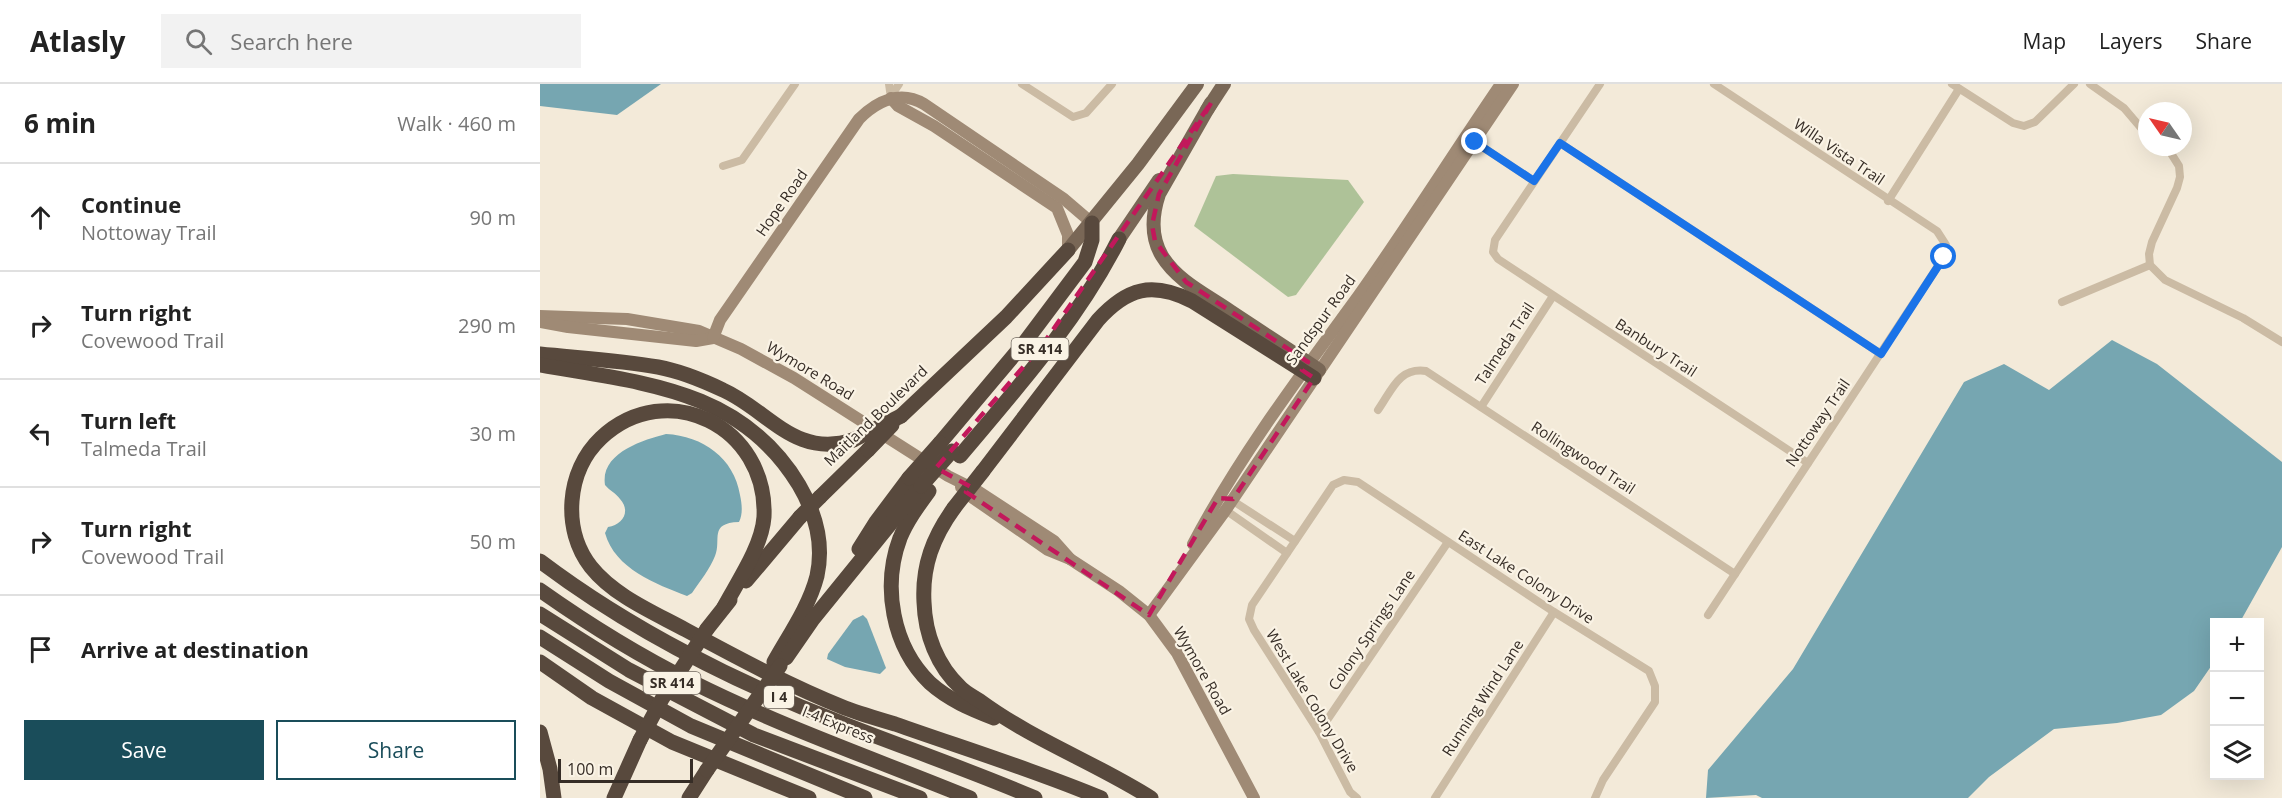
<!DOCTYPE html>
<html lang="en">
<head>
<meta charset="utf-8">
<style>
  body { margin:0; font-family:"Open Sans",sans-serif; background:#f2f2f2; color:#222 }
  .controls { position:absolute; right:18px; bottom:18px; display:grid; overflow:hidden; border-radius:0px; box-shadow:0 6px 24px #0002 }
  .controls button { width:54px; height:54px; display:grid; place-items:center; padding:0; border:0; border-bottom:2px solid #e0e0e0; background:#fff; color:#222; font:30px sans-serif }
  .compass { position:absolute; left:1598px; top:18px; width:54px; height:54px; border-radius:50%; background:#fff; box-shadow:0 6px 24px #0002; rotate:304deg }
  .scale { position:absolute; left:18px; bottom:15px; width:135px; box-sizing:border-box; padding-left:6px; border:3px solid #362d26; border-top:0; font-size:16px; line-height:21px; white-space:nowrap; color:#362d26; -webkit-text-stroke:4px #faf3e5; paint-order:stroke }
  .stop { position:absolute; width:18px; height:18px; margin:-14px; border:4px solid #1a73e8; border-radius:50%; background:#fff }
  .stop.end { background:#1a73e8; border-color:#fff; box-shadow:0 2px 6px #0008 }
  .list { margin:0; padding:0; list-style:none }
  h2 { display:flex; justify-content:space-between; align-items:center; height:78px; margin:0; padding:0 24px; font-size:26px }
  h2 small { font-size:20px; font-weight:400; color:#767676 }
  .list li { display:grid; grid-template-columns:39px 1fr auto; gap:18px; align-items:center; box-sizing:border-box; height:108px; padding:0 24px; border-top:2px solid #e0e0e0 }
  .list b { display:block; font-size:22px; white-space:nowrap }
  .list p { margin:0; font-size:20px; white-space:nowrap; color:#767676 }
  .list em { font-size:20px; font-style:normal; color:#767676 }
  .actions { display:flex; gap:12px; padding:18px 24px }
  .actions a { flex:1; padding:14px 0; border:2px solid #1a4d5a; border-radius:0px; text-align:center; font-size:21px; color:#1a4d5a }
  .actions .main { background:#1a4d5a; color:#fff }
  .icon { flex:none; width:33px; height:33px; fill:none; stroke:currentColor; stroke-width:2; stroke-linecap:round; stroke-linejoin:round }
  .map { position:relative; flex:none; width:1742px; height:714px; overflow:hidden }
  header { display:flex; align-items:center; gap:36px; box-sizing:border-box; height:84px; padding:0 30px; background:#fff; border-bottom:2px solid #e0e0e0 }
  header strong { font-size:28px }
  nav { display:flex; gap:33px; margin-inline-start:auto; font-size:21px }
  .search { width:420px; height:54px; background:#f2f2f2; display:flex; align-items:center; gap:15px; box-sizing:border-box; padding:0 21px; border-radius:0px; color:#767676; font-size:22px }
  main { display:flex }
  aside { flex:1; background:#fff }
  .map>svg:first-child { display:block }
  .green { fill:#aec298 }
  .water { fill:#76a6b1 }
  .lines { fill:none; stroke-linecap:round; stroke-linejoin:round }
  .street { stroke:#cbbba4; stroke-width:8 }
  .secondary { stroke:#9f8a75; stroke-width:12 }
  .primary { stroke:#796756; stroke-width:14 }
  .highway { stroke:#58493d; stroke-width:15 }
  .highway-bridge { stroke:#58493d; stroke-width:15 }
  .route { stroke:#1a73e8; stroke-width:8 }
  .marked { fill:none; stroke:#c2185b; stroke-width:4.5; stroke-dasharray:12 8; stroke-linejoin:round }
  .labels { text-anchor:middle; stroke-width:4.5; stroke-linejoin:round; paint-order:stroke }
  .shield { fill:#faf3e5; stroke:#71685f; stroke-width:1.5 }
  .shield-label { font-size:14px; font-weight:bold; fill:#362d26 }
  .street-label { font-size:15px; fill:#362d26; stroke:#faf3e5 }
</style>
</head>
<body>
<header>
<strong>Atlasly</strong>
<div class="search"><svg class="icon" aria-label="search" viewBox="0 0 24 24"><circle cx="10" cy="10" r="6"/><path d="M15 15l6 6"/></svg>Search here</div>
<nav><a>Map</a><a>Layers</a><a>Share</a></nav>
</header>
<main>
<aside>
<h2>6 min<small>Walk · 460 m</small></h2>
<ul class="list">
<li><svg class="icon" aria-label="ahead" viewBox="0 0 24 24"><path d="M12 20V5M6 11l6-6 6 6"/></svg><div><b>Continue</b><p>Nottoway Trail</p></div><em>90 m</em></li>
<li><svg class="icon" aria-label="right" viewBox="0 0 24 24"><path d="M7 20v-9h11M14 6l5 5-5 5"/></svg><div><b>Turn right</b><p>Covewood Trail</p></div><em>290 m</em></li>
<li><svg class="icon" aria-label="left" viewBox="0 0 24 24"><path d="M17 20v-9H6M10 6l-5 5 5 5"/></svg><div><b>Turn left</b><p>Talmeda Trail</p></div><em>30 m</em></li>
<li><svg class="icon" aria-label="right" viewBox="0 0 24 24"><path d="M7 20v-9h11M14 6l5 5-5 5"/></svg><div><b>Turn right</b><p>Covewood Trail</p></div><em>50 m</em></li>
<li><svg class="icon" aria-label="arrive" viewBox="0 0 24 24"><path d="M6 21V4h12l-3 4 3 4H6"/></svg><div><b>Arrive at destination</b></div></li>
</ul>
<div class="actions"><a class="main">Save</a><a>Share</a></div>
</aside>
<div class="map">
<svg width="1742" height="714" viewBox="0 0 1742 714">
  <rect width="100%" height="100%" fill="#f3ead9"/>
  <!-- green -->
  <polygon class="green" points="693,90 808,96 824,118 756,211 748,213 654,142 676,92"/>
  <!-- water -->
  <g class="water">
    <polygon points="0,0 121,0 77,31 0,22"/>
    <polygon points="1572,256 1617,280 1742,378 1742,463 1700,538 1674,538 1674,578 1654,607 1621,631 1577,639 1514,645 1449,693 1428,714 1222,714 1216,711 1166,714 1168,686 1253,585 1424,298 1464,280 1509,306"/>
    <path d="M126,350c37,2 68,24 74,61 2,9 3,19 -1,27 -31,1 -17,18 -24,34 -5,13 -15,25 -23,37l-5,3c-31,-12 -72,-27 -82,-63l3,-6c15,-2 23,-16 12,-28 -4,-6 -10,-8 -15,-14 -5,-32 38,-45 61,-51z"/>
    <polygon points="323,531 327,535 346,584 340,590 305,583 287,575 288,570 313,536"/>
  </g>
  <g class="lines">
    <!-- street -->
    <g class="street">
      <polyline points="349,0 351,14"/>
      <polyline points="482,0 533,33 546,29 572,0"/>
      <polyline points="1060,0 955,156 953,168 958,175 1268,379"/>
      <polyline points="1412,0 1473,39 1484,42 1495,38 1534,0"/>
      <polyline points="1550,0 1584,24 1607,51"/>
      <polyline points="351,12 359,0"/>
      <polyline points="935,58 994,97"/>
      <polyline points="1020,59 1341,270"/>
      <polyline points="1627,63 1639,82 1640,93 1637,104 1612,158 1609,170 1610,181 1625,196 1703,234 1742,258"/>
      <polyline points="183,82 202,76 255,0"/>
      <polyline points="1348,117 1419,5"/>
      <polyline points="1522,218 1610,181"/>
      <polyline points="941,323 1013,212"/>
      <path d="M838,326c14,-20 21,-43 48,-39l309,203"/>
      <polyline points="690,415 755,457"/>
      <polyline points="684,425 747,469"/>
      <polyline points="1168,531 1404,173 1406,161 1397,147 1174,0"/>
      <polyline points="779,648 908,458"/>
      <polyline points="817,714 810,708 779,648 714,546 709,535 712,521 793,401 804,396 818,398 1014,528 1109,587 1115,602 1115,618 1063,696 1055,714"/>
      <polyline points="895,714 1014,528"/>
    </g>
    <!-- secondary -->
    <g class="secondary">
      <polyline points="351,14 358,22 394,42 517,124 528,151 528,166"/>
      <polyline points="0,232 87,235 159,247 201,265 254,294 408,392 436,406 514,457 530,475"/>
      <polyline points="0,238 28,243 156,257 173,254"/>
      <path d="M173,254l7,-18 139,-201c18,-18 41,-29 65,-15l140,95 28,24"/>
      <polyline points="421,403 433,414 508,466 530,475 579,507 609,531 637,569 714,714"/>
      <path d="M653,460c47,-89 107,-168 166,-249 49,-69 94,-141 142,-211"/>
      <polyline points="609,531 685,427 973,0"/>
    </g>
    <!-- primary -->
    <g class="primary">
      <path d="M671,19l-52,91c-7,21 -9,42 3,62 15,25 45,39 68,55 30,20 60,39 89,59"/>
      <polyline points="667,26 684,0"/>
      <polyline points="579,155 619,96"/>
      <polyline points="528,166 598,80 657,0"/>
    </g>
    <!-- highway -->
    <g class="highway">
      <path d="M0,270c39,4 79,6 118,13 22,4 44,13 65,23 45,20 72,69 130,50"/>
      <path d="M0,281c100,18 201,23 259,120 16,27 25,59 18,91 -8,31 -28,59 -43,86"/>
      <polyline points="361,332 466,233 528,166"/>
      <polyline points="400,359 485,258 545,178 552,156 552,139"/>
      <path d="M420,372c58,-69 118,-136 159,-217"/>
      <path d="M443,387l115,-151c29,-32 54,-39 94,-19l122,77"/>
      <path d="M389,407c-11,15 -22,30 -29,47 -18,48 -8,108 30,145 19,17 41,26 64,35"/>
      <polyline points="280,413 328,366"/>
      <path d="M414,424c-21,29 -32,58 -30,94 1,32 13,64 37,86 5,5 13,9 19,13 53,39 116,62 171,97"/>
      <polyline points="319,465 336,438 369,394"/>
      <path d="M0,477c90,68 199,123 304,163 64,25 128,47 191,74"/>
      <polyline points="206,497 260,433"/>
      <path d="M0,506c48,34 100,66 152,92 90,45 185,78 278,116"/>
      <path d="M184,523c14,-26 38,-61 40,-90 4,-90 -97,-141 -163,-79 -35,33 -39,92 -10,129 23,29 64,46 95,63 52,28 104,56 159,78 16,6 33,11 50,16 68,24 139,46 206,74"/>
      <polyline points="0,530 89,586 214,651 380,714"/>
      <polyline points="167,545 190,516"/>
      <polyline points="0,553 69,597 151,642 325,714"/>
      <polyline points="246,574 273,535 381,402"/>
      <polyline points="0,578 52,614 132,658 269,714"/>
      <polyline points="0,648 10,685 14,714"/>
      <polyline points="74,714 100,656"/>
      <polyline points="149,714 167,686"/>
    </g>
    <!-- highway-bridge -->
    <g class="highway-bridge">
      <polyline points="313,356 361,332"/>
      <polyline points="328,366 352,341"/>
      <polyline points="369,394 400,359"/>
      <polyline points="381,402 412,367"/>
      <polyline points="414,424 443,387"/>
      <polyline points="260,433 280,413"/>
      <polyline points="100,656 122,615 167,545"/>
      <polyline points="167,686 240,582"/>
    </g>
  </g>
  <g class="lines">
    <!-- route -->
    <polyline class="route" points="935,58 994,97 1020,59 1341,270 1404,173"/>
  </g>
  <!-- marked area -->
  <path class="marked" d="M671,19l-52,91 -7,31 3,16 31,41 122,80 -6,8 12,8 -81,121 -15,-1 -69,117 -183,-123 5,-5 -35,-19 107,-124z"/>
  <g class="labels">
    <!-- shield labels -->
    <g class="shield">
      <rect x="471.5" y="254" width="57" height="22" rx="4.5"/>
      <rect x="103.5" y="588" width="57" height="22" rx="4.5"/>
      <rect x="224" y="602" width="30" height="22" rx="4.5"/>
    </g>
    <g class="shield-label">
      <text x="500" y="270">SR 414</text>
      <text x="132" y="604">SR 414</text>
      <text x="239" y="618">I 4</text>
    </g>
    <!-- street labels -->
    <g class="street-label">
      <text transform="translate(1299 68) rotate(34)" y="5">Willa Vista Trail</text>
      <text transform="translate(242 119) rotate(-55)" y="5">Hope Road</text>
      <text transform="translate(781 236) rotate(-54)" y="5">Sandspur Road</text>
      <text transform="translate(965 260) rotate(-57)" y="5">Talmeda Trail</text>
      <text transform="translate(1116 264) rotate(33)" y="5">Banbury Trail</text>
      <text transform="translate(270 287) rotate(31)" y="5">Wymore Road</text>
      <text transform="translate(336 332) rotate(-44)" y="5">Maitland Boulevard</text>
      <text transform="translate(1278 339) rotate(-56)" y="5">Nottoway Trail</text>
      <text transform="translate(1043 374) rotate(33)" y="5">Rollingwood Trail</text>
      <text transform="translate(986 493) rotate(33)" y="5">East Lake Colony Drive</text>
      <text transform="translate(832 546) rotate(-56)" y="5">Colony Springs Lane</text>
      <text transform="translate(662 587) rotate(60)" y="5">Wymore Road</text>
      <text transform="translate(943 614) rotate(-57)" y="5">Running Wind Lane</text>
      <text transform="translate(772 617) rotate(59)" y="5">West Lake Colony Drive</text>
      <text transform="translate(298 641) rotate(22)" y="5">I-4 Express</text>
    </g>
  </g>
</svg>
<div class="controls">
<button>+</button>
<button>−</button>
<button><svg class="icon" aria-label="layers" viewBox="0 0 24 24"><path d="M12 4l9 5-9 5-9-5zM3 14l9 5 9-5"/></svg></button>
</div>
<svg class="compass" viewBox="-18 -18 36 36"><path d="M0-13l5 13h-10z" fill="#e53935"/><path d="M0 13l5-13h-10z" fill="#767676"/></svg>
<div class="scale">100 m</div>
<div class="stop" style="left:1404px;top:173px"></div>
<div class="stop end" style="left:935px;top:58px"></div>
</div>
</main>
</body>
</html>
